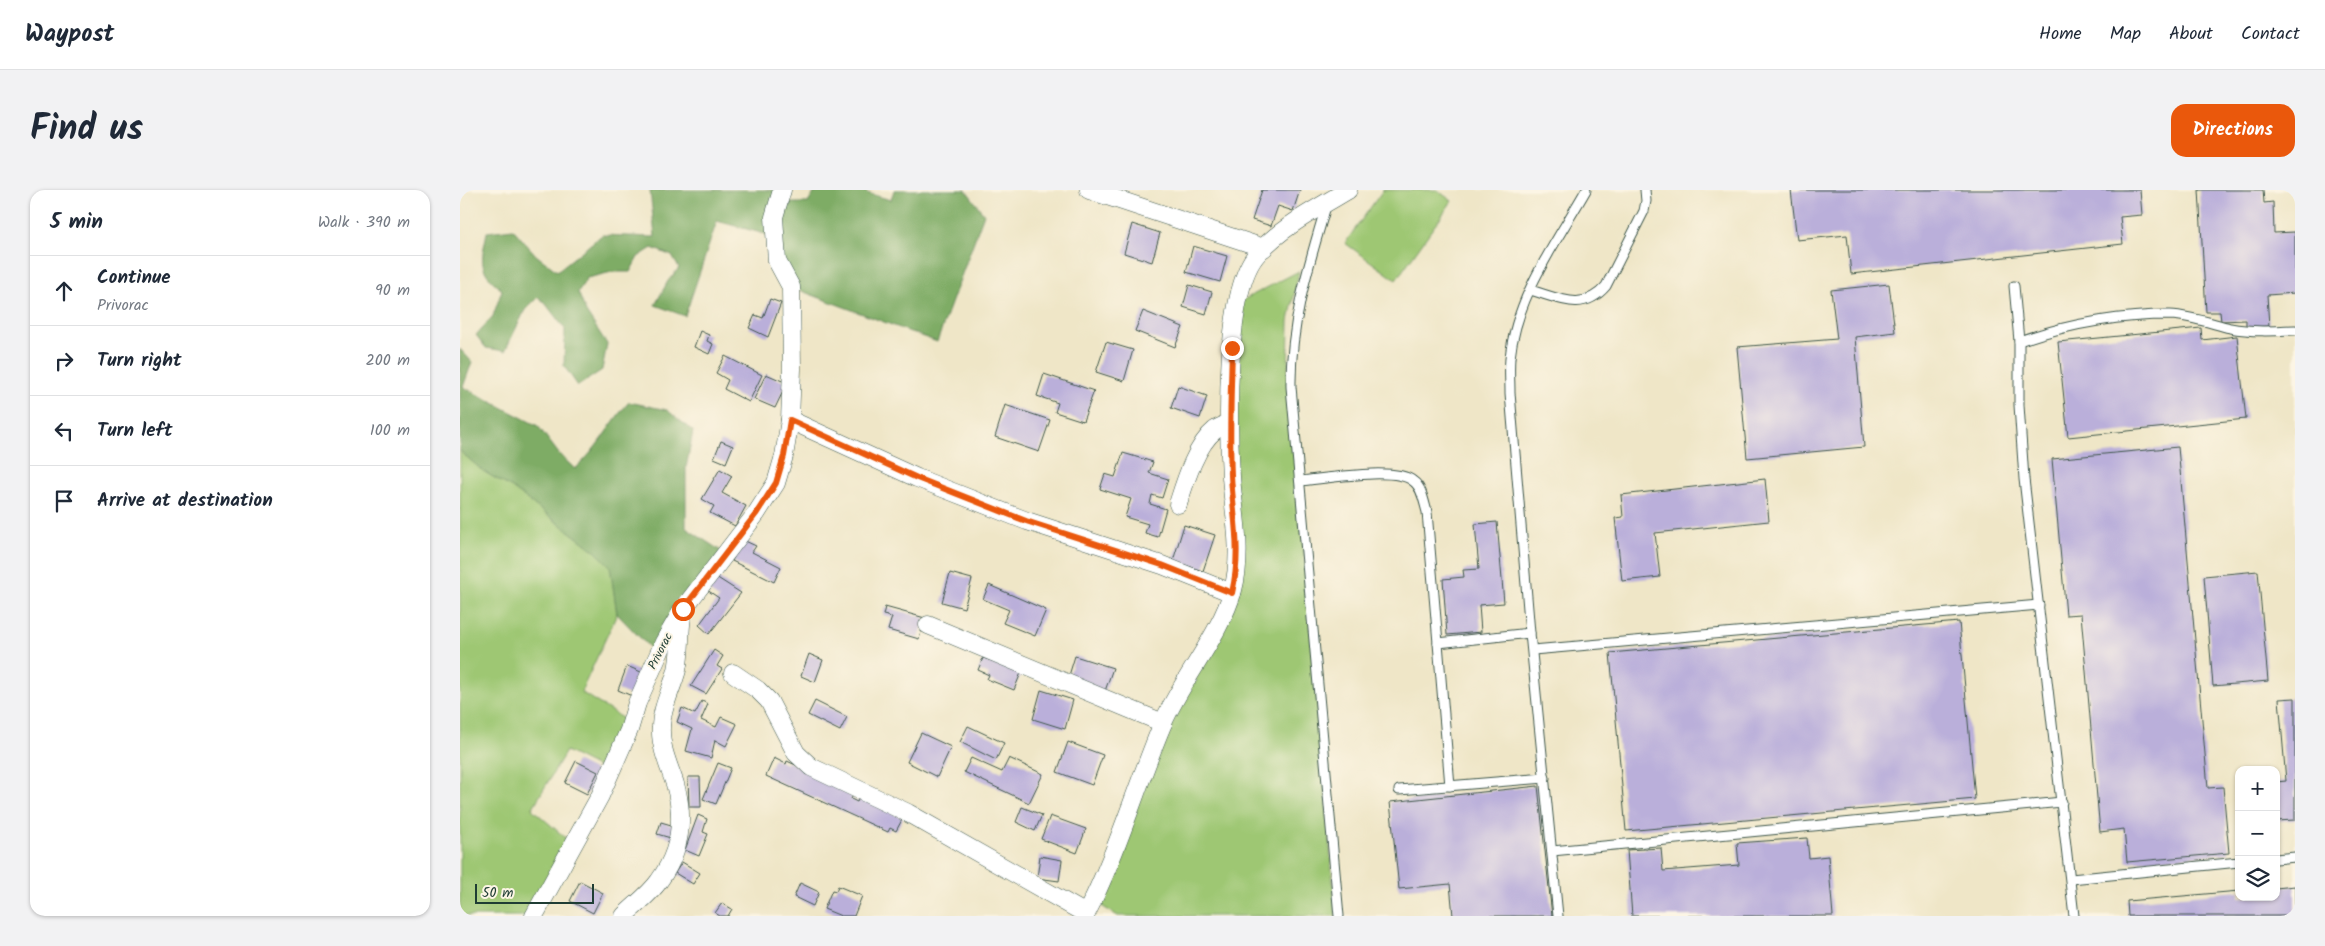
<!DOCTYPE html>
<html lang="en">
<head>
<meta charset="utf-8">
<style>
  body { margin:0; font-family:Kalam,sans-serif; background:#f2f2f3; color:#1f2937 }
  .controls { position:absolute; right:15px; bottom:15px; display:grid; overflow:hidden; border-radius:10px; box-shadow:0 1px 4px #0004 }
  .controls button { width:45px; height:45px; display:grid; place-items:center; padding:0; border:0; border-bottom:1px solid #e0e1e3; background:#fff; color:#1f2937; font:25px sans-serif }
  .scale { position:absolute; left:15px; bottom:12px; width:119px; box-sizing:border-box; padding-left:5px; border:2px solid #1f3d34; border-top:0; font-size:14px; line-height:18px; white-space:nowrap; color:#1f3d34; -webkit-text-stroke:4px #fcf5e5; paint-order:stroke }
  .stop { position:absolute; width:15px; height:15px; margin:-11px; border:4px solid #ea580c; border-radius:50%; background:#fff }
  .stop.end { background:#ea580c; border-color:#fff; box-shadow:0 1px 5px #0008 }
  .list { margin:0; padding:0; list-style:none }
  h2 { display:flex; justify-content:space-between; align-items:center; height:65px; margin:0; padding:0 20px; font-size:21px }
  h2 small { font-size:16px; font-weight:400; color:#747a83 }
  .list li { display:grid; grid-template-columns:32px 1fr auto; gap:15px; align-items:center; box-sizing:border-box; height:70px; padding:0 20px; border-top:1px solid #e0e1e3 }
  .list b { display:block; font-size:19px; white-space:nowrap }
  .list p { margin:0; font-size:16px; white-space:nowrap; color:#747a83 }
  .list em { font-size:16px; font-style:normal; color:#747a83 }
  .icon { flex:none; width:28px; height:28px; fill:none; stroke:currentColor; stroke-width:2; stroke-linecap:round; stroke-linejoin:round }
  .map { position:relative; flex:none; width:1835px; height:726px; overflow:hidden; border-radius:15px }
  header { display:flex; align-items:center; gap:30px; box-sizing:border-box; height:70px; padding:0 25px; background:#fff; border-bottom:1px solid #e0e1e3 }
  header strong { font-size:24px }
  nav { display:flex; gap:28px; margin-inline-start:auto; font-size:18px }
  .intro { display:flex; align-items:center; justify-content:space-between; box-sizing:border-box; height:120px; padding:0 30px }
  h1 { margin:0; font-size:35px }
  .button { padding:12px 22px; border-radius:15px; background:#ea580c; color:#fff; font-size:18px; font-weight:700 }
  main { display:flex; gap:30px; padding:0 30px }
  aside { flex:1; background:#fff; border-radius:15px; box-shadow:0 1px 4px #0004 }
  .map>svg:first-child { display:block }
  .green { fill:#9ec773; stroke:#5e8254 }
  .forest { fill:#7eac65; stroke:#4e744c }
  .building { fill:#baafda }
  .lines { fill:none; stroke-linecap:round; stroke-linejoin:round }
  .service-casing { stroke:#3e564a; stroke-width:11 }
  .minor-casing { stroke:#3e564a; stroke-width:19 }
  .service { stroke:#fff; stroke-width:9 }
  .minor { stroke:#fff; stroke-width:18 }
  .route { stroke:#ea580c; stroke-width:6 }
  .labels { text-anchor:middle; stroke-width:4; stroke-linejoin:round; paint-order:stroke }
  .street-label { font-size:12px; fill:#1f3d34; stroke:#fcf5e5 }
</style>
</head>
<body>
<header>
<strong>Waypost</strong>
<nav><a>Home</a><a>Map</a><a>About</a><a>Contact</a></nav>
</header>
<div class="intro"><h1>Find us</h1><a class="button">Directions</a></div>
<main>
<aside>
<h2>5 min<small>Walk · 390 m</small></h2>
<ul class="list">
<li><svg class="icon" aria-label="ahead" viewBox="0 0 24 24"><path d="M12 20V5M6 11l6-6 6 6"/></svg><div><b>Continue</b><p>Privorac</p></div><em>90 m</em></li>
<li><svg class="icon" aria-label="right" viewBox="0 0 24 24"><path d="M7 20v-9h11M14 6l5 5-5 5"/></svg><div><b>Turn right</b></div><em>200 m</em></li>
<li><svg class="icon" aria-label="left" viewBox="0 0 24 24"><path d="M17 20v-9H6M10 6l-5 5 5 5"/></svg><div><b>Turn left</b></div><em>100 m</em></li>
<li><svg class="icon" aria-label="arrive" viewBox="0 0 24 24"><path d="M6 21V4h12l-3 4 3 4H6"/></svg><div><b>Arrive at destination</b></div></li>
</ul>
</aside>
<div class="map">
<svg width="1835" height="726" viewBox="0 0 1835 726">
  <rect width="100%" height="100%" fill="#fcf5e5"/>
  <filter id="ink" filterUnits="userSpaceOnUse"><feTurbulence type="fractalNoise" baseFrequency=".02" numOctaves="2"/><feDisplacementMap in="SourceGraphic" scale="10" xChannelSelector="R" yChannelSelector="G"/><feConvolveMatrix kernelMatrix="1 2 1 2 8 2 1 2 1" color-interpolation-filters="sRGB"/></filter>
  <filter id="wash" filterUnits="userSpaceOnUse"><feTurbulence type="fractalNoise" baseFrequency=".0096" numOctaves="4" result="noise"/><feDisplacementMap in="SourceGraphic" scale="20" xChannelSelector="R" yChannelSelector="G"/><feGaussianBlur stdDeviation="1.12" result="paint"/><feColorMatrix in="noise" values="0 0 0 0 0 0 0 0 0 0 0 0 0 0 0 0 0 1.4 0 .05"/><feComposite in="paint" operator="in"/></filter>
  <g filter="url(#wash)">
    <rect width="100%" height="100%" fill="#efe6c7"/>
    <!-- green -->
    <g class="green">
      <polygon points="923,0 977,0 992,11 936,90 885,53"/>
      <polygon points="839,81 829,131 828,181 876,726 658,726 635,712 710,533 772,416 773,236 781,111"/>
      <polygon points="0,261 23,281 52,298 135,361 151,376 157,424 121,502 165,530 147,582 106,561 72,619 114,655 74,726 0,726"/>
    </g>
    <!-- forest -->
    <g class="forest">
      <path d="M190,0h132l-6,47 -59,-16 -32,95 -30,-11 13,-24 11,-13 -7,-12 -20,-8 -14,9 -8,15h-18l-25,6 -9,14 8,20 21,32 -5,26 -24,16 -14,-20 1,-37 -20,-26 -7,-6 -13,13 -20,41 -19,-3 -10,-13 17,-19 9,-26c-25,-22 -21,-27 -15,-58l26,-3 23,26 21,16 45,-36 53,2z"/>
      <polygon points="356,0 406,0 407,3 431,10 434,0 506,0 524,24 477,152 331,97 317,71 325,13 348,13"/>
      <path d="M0,159l12,13 -9,25 75,39 21,28 16,15c23,-20 34,-45 54,-67l38,8 26,21 -7,37v60l35,23 -66,102 -38,-39 -7,-48 -15,-15 -83,-63 -29,-17 -23,-20z"/>
    </g>
    <g id="blocks">
      <!-- building -->
      <g class="building">
        <polygon points="802,0 840,0 833,21 818,16 811,36 792,30"/>
        <polygon points="1331,0 1680,0 1682,25 1660,27 1663,54 1391,84 1387,45 1337,50"/>
        <polygon points="1739,0 1803,0 1804,13 1813,12 1814,43 1835,42 1835,103 1807,105 1809,136 1786,137 1786,130 1761,131 1760,122 1746,122"/>
        <polygon points="672,34 700,43 692,72 664,63"/>
        <polygon points="733,56 767,66 760,92 726,82"/>
        <polygon points="1429,94 1435,142 1395,147 1404,257 1287,268 1277,157 1377,149 1371,100"/>
        <polygon points="729,95 752,102 746,124 723,117"/>
        <polygon points="310,109 321,113 308,147 289,138 295,125 303,128"/>
        <polygon points="683,121 723,137 715,157 675,141"/>
        <polygon points="1741,138 1742,150 1777,146 1786,229 1608,247 1598,152"/>
        <polygon points="240,141 249,145 247,151 253,154 249,164 234,157"/>
        <polygon points="646,152 673,160 664,191 636,182"/>
        <polygon points="265,166 302,185 289,212 264,199 268,190 256,183"/>
        <polygon points="306,184 327,193 315,218 294,209"/>
        <polygon points="584,184 634,201 623,231 595,222 598,213 577,206"/>
        <polygon points="718,196 747,206 740,228 711,218"/>
        <polygon points="545,215 590,230 579,262 535,247"/>
        <polygon points="261,251 273,256 266,273 254,268"/>
        <polygon points="1718,257 1748,598 1763,597 1769,663 1667,672 1664,639 1640,642 1621,424 1606,425 1592,269"/>
        <polygon points="663,263 693,272 689,283 708,289 702,308 692,305 690,314 706,319 698,347 685,343 688,334 665,327 671,309 640,299 645,284 655,287"/>
        <polygon points="260,279 272,286 262,303 286,316 275,336 250,323 254,316 242,309"/>
        <polygon points="1305,289 1309,331 1195,343 1200,387 1162,391 1155,328 1163,327 1161,305"/>
        <polygon points="1037,332 1044,413 1019,415 1021,442 987,445 983,389 1004,387 1003,380 1019,379 1015,334"/>
        <polygon points="724,335 755,345 743,381 713,371"/>
        <polygon points="283,350 296,356 292,362 321,377 314,392 272,371"/>
        <polygon points="1798,381 1808,491 1753,496 1744,386"/>
        <polygon points="490,383 512,389 504,418 482,412"/>
        <polygon points="256,387 281,403 249,444 239,435 259,408 247,400"/>
        <polygon points="529,395 586,420 575,446 543,433 549,420 523,409"/>
        <polygon points="425,417 465,428 459,449 428,440 432,427 423,425"/>
        <polygon points="1499,432 1515,609 1166,641 1150,463"/>
        <polygon points="254,460 263,466 257,476 262,479 246,504 231,496"/>
        <polygon points="349,464 363,470 355,492 341,486"/>
        <polygon points="534,466 563,478 554,500 527,489 529,485 518,480 523,468 532,471"/>
        <polygon points="615,466 653,478 644,504 607,492"/>
        <polygon points="167,476 181,482 172,506 158,500"/>
        <polygon points="581,500 613,510 605,539 573,529"/>
        <polygon points="1835,508 1835,630 1816,631 1816,592 1826,591 1819,509"/>
        <polygon points="242,511 248,514 241,530 256,537 261,527 277,534 266,556 255,550 251,568 226,561 232,539 217,532 222,518 235,524"/>
        <polygon points="355,511 387,527 380,541 348,525"/>
        <polygon points="508,536 544,553 536,570 500,552"/>
        <polygon points="461,543 491,557 477,587 447,572"/>
        <polygon points="608,552 643,565 632,595 597,582"/>
        <polygon points="314,568 326,574 327,571 395,602 391,609 397,612 400,606 443,628 436,641 430,638 428,642 306,586"/>
        <polygon points="511,568 542,582 549,568 583,584 569,613 504,582"/>
        <polygon points="116,571 138,582 127,604 105,593"/>
        <polygon points="258,573 271,578 256,614 243,609"/>
        <polygon points="228,587 240,587 241,617 229,617"/>
        <polygon points="1078,596 1092,726 993,726 990,694 939,699 930,612"/>
        <polygon points="562,617 582,625 575,641 556,632"/>
        <polygon points="238,625 247,629 243,642 248,644 239,666 225,660"/>
        <polygon points="590,626 626,639 617,663 581,649"/>
        <polygon points="201,632 218,637 214,649 197,644"/>
        <polygon points="1347,648 1349,668 1368,666 1373,726 1172,726 1167,660 1201,658 1203,681 1279,675 1277,653"/>
        <polygon points="580,666 602,670 599,691 577,688"/>
        <polygon points="222,672 240,683 233,694 215,683"/>
        <polygon points="120,691 143,703 133,723 110,711"/>
        <polygon points="340,693 359,702 353,716 334,707"/>
        <polygon points="378,696 402,706 394,726 381,726 364,719 372,700 376,701"/>
        <polygon points="1835,696 1835,726 1668,726 1667,711 1779,701 1779,707 1816,707 1816,698"/>
        <polygon points="262,713 272,719 268,726 260,726 255,723"/>
      </g>
    </g>
  </g>
  <g filter="url(#ink)">
    <use href="#blocks" fill-opacity="0" stroke="#3e564a" stroke-width="1"/>
    <g class="lines">
      <!-- service casing -->
      <g class="service-casing">
        <g id="service">
          <path d="M867,13c-18,61 -37,120 -36,184l48,529"/>
          <polyline points="1554,96 1559,151 1559,215 1564,289 1614,726"/>
          <path d="M1070,100c29,8 53,23 76,-4l38,-75 2,-10 -1,-11"/>
          <path d="M1559,151c47,-16 100,-26 151,-26 21,1 40,8 60,13 21,4 43,3 65,2"/>
          <path d="M840,291c25,-2 95,-15 113,0 9,6 11,21 14,31l23,274"/>
          <polyline points="978,453 1070,443"/>
          <polyline points="1073,460 1579,415"/>
          <polyline points="939,600 1085,588"/>
          <polyline points="1092,661 1602,612"/>
          <polyline points="1816,669 1835,667"/>
          <polyline points="1611,689 1779,672"/>
          <path d="M1098,726l-28,-283 -20,-240c0,-12 -1,-24 0,-35 6,-62 46,-115 76,-168"/>
        </g>
      </g>
      <!-- minor casing -->
      <g class="minor-casing">
        <g id="minor">
          <polyline points="629,0 804,58"/>
          <polyline points="330,230 457,288 567,331 702,375 772,403"/>
          <path d="M718,314c7,-22 18,-59 37,-74 4,-3 10,-5 14,-7"/>
          <polyline points="468,435 703,533"/>
          <polyline points="273,483 298,500 309,511 336,563 351,577 448,623 626,724"/>
          <polyline points="74,726 140,606 169,540 177,513 204,452 223,419 296,324 316,293 324,266 330,230 332,179 331,97 317,71 314,27 322,0"/>
          <path d="M164,726c11,-11 26,-22 35,-35 22,-30 26,-62 16,-97 -6,-18 -15,-37 -14,-56 0,-20 11,-39 16,-58 4,-18 2,-35 5,-53"/>
          <path d="M625,726c32,-62 51,-129 78,-193 19,-44 58,-89 70,-133 10,-38 1,-75 -2,-113 -3,-50 -7,-188 27,-224 25,-27 58,-44 90,-63"/>
        </g>
      </g>
      <!-- service -->
      <use href="#service" class="service"/>
      <!-- minor -->
      <use href="#minor" class="minor"/>
    </g>
  </g>
  <g class="lines" filter="url(#ink)">
    <!-- route -->
    <path class="route" d="M223,419l73,-95 20,-31 8,-27 6,-36 127,58 109,43 136,44 70,28c10,-43 1,-76 -1,-118 -2,-43 0,-85 1,-127"/>
  </g>
  <g class="labels">
    <!-- street labels -->
    <g class="street-label">
      <text transform="translate(200 461) rotate(-63)" y="4">Privorac</text>
    </g>
  </g>
</svg>
<div class="controls">
<button>+</button>
<button>−</button>
<button><svg class="icon" aria-label="layers" viewBox="0 0 24 24"><path d="M12 4l9 5-9 5-9-5zM3 14l9 5 9-5"/></svg></button>
</div>
<div class="scale">50 m</div>
<div class="stop" style="left:223px;top:419px"></div>
<div class="stop end" style="left:772px;top:158px"></div>
</div>
</main>
</body>
</html>
